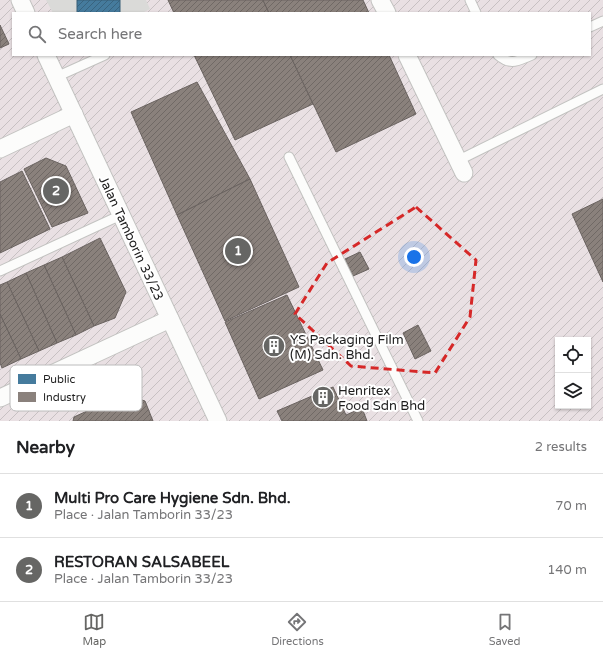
<!DOCTYPE html>
<html lang="en">
<head>
<meta charset="utf-8">
<style>
  body { margin:0; font-family:"Varela Round",sans-serif; background:#f6f6f6; color:#202124 }
  .controls { position:absolute; right:12px; bottom:12px; display:grid; overflow:hidden; border-radius:0px; box-shadow:0 1px 3px #0004 }
  .controls button { width:36px; height:36px; display:grid; place-items:center; padding:0; border:0; border-bottom:1px solid #e0e0e0; background:#fff; color:#202124; font:20px sans-serif }
  .you { position:absolute; left:414px; top:257px; width:14px; height:14px; margin:-10px; border:3px solid #fff; border-radius:50%; background:#1a73e8; box-shadow:0 0 0 6px #1a73e833 }
  .badge { display:grid; place-items:center; width:26px; height:26px; border-radius:50%; background:#666664; color:#fff; font-size:13px; font-weight:700 }
  .pin { position:absolute; translate:-50% -50%; border:2px solid #fff; box-shadow:0 1px 4px #0006 }
  .list { margin:0; padding:0; list-style:none }
  h2 { display:flex; justify-content:space-between; align-items:center; height:52px; margin:0; padding:0 16px; font-size:17px }
  h2 small { font-size:13px; font-weight:400; color:#757577 }
  .list li { display:grid; grid-template-columns:26px 1fr auto; gap:12px; align-items:center; box-sizing:border-box; height:64px; padding:0 16px; border-top:1px solid #e0e0e0 }
  .list b { display:block; font-size:15px; white-space:nowrap }
  .list p { margin:0; font-size:13px; white-space:nowrap; color:#757577 }
  .list em { font-size:13px; font-style:normal; color:#757577 }
  .icon { flex:none; width:22px; height:22px; fill:none; stroke:currentColor; stroke-width:2; stroke-linecap:round; stroke-linejoin:round }
  .map { position:relative; flex:none; width:603px; height:421px; overflow:hidden }
  .search { position:absolute; background:#fff; box-shadow:0 1px 3px #0004; left:12px; right:12px; top:12px; height:44px; display:flex; align-items:center; gap:10px; box-sizing:border-box; padding:0 14px; border-radius:0px; color:#757577; font-size:15px }
  .sheet { height:180px; background:#fff }
  nav { display:flex; justify-content:space-around; align-items:center; box-sizing:border-box; height:56px; border-top:1px solid #e0e0e0; background:#fff; font-size:11px; color:#757577 }
  nav a { display:grid; justify-items:center; gap:2px }
  nav .on { color:#666664 }
  .map>svg:first-child { display:block }
  .industrial { fill:url(#industrial-furrows); fill-rule:evenodd }
  .religious { fill:#dadad8 }
  .public { fill:url(#public-hatch); stroke:#395f77 }
  .industry { fill:url(#industry-hatch); stroke:#6a6360 }
  .lines { fill:none; stroke-linecap:round; stroke-linejoin:round }
  .lane-casing { stroke:#c3c3c1; stroke-width:11 }
  .street-casing { stroke:#c3c3c1; stroke-width:19 }
  .lane { stroke:#fcfcfb; stroke-width:9 }
  .street { stroke:#fcfcfb; stroke-width:17 }
  .marked { fill:none; stroke:#d62828; stroke-width:3; stroke-dasharray:8 5; stroke-linejoin:round }
  .labels { text-anchor:middle; stroke-width:4; stroke-linejoin:round; paint-order:stroke }
  .street-label { font-size:13px; fill:#1e1e1e; stroke:#fff }
  .poi-label { font-size:13px; fill:#1e1e1e; stroke:#fff; text-anchor:start }
  .key { fill:#fff; stroke:#bcbcbc; stroke-width:1 }
  .key-label { font-size:11px; fill:#1e1e1e }
</style>
</head>
<body>
<div class="map">
<svg width="603" height="421" viewBox="0 0 603 421">
  <defs>
    <pattern id="industrial-furrows" width="10" height="10" patternUnits="userSpaceOnUse"><rect width="10" height="10" fill="#e9e0e3"/><path d="M-1 1l2-2M0 10L10 0M9 11l2-2" fill="none" stroke="#c7c0c2"/></pattern>
    <pattern id="public-hatch" width="6" height="6" patternUnits="userSpaceOnUse"><rect width="6" height="6" fill="#457b9d"/><path d="M-1 1l2-2M0 6l6-6M5 7l2-2" fill="none" stroke="#39647f"/></pattern>
    <pattern id="industry-hatch" width="6" height="6" patternUnits="userSpaceOnUse"><rect width="6" height="6" fill="#8a817c"/><path d="M-1 1l2-2M0 6l6-6M5 7l2-2" fill="none" stroke="#706965"/></pattern>
  </defs>
  <rect width="100%" height="100%" fill="#ecece7"/>
  <!-- industrial -->
  <path class="industrial" d="M0,0h603v421h-603zM13,13h577v42h-577zM558,340h30v66h-30z"/>
  <!-- religious -->
  <polygon class="religious" points="46,0 146,0 150,9 142,13 53,13"/>
  <!-- public -->
  <rect class="public" x="77" y="0" width="43" height="13"/>
  <!-- industry -->
  <g class="industry">
    <polygon points="168,0 263,0 269,13 174,13"/>
    <polygon points="263,0 363,0 369,13 269,13"/>
    <polygon points="0,25 9,44 0,48"/>
    <polygon points="194,55 290,55 313,104 235,140"/>
    <polygon points="290,55 389,55 416,114 336,152"/>
    <polygon points="197,82 250,179 177,215 131,112"/>
    <polygon points="46,158 66,166 88,213 52,227 24,169"/>
    <polygon points="22,171 50,229 0,253 0,182"/>
    <polygon points="250,179 299,287 225,321 177,215"/>
    <polygon points="603,199 603,282 572,214"/>
    <polygon points="100,238 126,292 115,318 94,326 62,257"/>
    <polygon points="360,252 369,269 353,276 345,259"/>
    <polygon points="62,257 94,326 76,335 44,265"/>
    <polygon points="44,265 76,335 57,343 26,273"/>
    <polygon points="26,273 57,343 39,351 7,282"/>
    <polygon points="7,282 39,351 21,359 0,314 0,285"/>
    <polygon points="287,295 323,370 259,399 225,322"/>
    <polygon points="0,314 21,359 2,368 0,363"/>
    <polygon points="418,325 431,351 415,359 403,333"/>
    <polygon points="333,387 346,415 362,408 367,421 282,421 277,411"/>
    <polygon points="124,394 145,401 153,421 73,421 74,417"/>
  </g>
  <g class="lines">
    <!-- lane casing -->
    <g class="lane-casing">
      <g id="lane">
        <polyline points="470,0 476,13"/>
        <polyline points="590,27 603,21"/>
        <path d="M498,55c13,11 19,6 34,0"/>
        <polyline points="56,77 105,55"/>
        <polyline points="289,157 418,421"/>
        <polyline points="459,160 603,89"/>
        <polyline points="0,271 121,215"/>
      </g>
    </g>
    <!-- street casing -->
    <g class="street-casing">
      <g id="street">
        <polyline points="20,0 26,13"/>
        <polyline points="380,0 387,13"/>
        <polyline points="46,55 218,421"/>
        <polyline points="407,55 464,173"/>
        <polyline points="0,149 74,114"/>
        <polyline points="0,398 170,319"/>
      </g>
    </g>
    <!-- lane -->
    <use href="#lane" class="lane"/>
    <!-- street -->
    <use href="#street" class="street"/>
  </g>
  <!-- marked area -->
  <path class="marked" d="M416,207l60,53 -6,57 -35,56 -84,-7 -56,-52 32,-51z"/>
  <!-- icons -->
  <defs>
    <g id="building-disc" transform="scale(1.15)"><circle r="9.5" fill="#666664" stroke="#fff"/><path d="M-4-6H4V6H1V3H-1V6H-4ZM-2.5-4.3h1.7v1.8h-1.7ZM.8-4.3h1.7v1.8H.8ZM-2.5-1h1.7V.8h-1.7ZM.8-1h1.7V.8H.8Z" fill="#fff"/></g>
  </defs>
  <g fill-rule="evenodd">
    <use href="#building-disc" x="274" y="346"/>
    <use href="#building-disc" x="323" y="397"/>
  </g>
  <g class="labels">
    <!-- street labels -->
    <g class="street-label">
      <text transform="translate(132 238) rotate(65)" y="5">Jalan Tamborin 33/23</text>
    </g>
    <!-- poi labels -->
    <g class="poi-label">
      <text x="290" y="344">YS Packaging Film<tspan x="290" dy="15">(M) Sdn. Bhd.</tspan></text>
      <text x="338" y="395">Henritex<tspan x="338" dy="15">Food Sdn Bhd</tspan></text>
    </g>
  </g>
  <!-- legend -->
  <rect x="10" y="365" width="132" height="46" rx="6" class="key"/>
  <rect x="18" y="374" width="18" height="10" fill="#457b9d"/>
  <rect x="18" y="392" width="18" height="10" fill="#8a817c"/>
  <g class="key-label">
    <text x="43" y="383">Public</text>
    <text x="43" y="401">Industry</text>
  </g>
</svg>
<div class="controls">
<button><svg class="icon" aria-label="locate" viewBox="0 0 24 24"><circle cx="12" cy="12" r="6"/><path d="M12 2v4M12 18v4M2 12h4M18 12h4"/></svg></button>
<button><svg class="icon" aria-label="layers" viewBox="0 0 24 24"><path d="M12 4l9 5-9 5-9-5zM3 14l9 5 9-5"/></svg></button>
</div>
<div class="you"></div>
<div class="pin badge" style="left:238px;top:251px">1</div>
<div class="pin badge" style="left:56px;top:191px">2</div>
<div class="search"><svg class="icon" aria-label="search" viewBox="0 0 24 24"><circle cx="10" cy="10" r="6"/><path d="M15 15l6 6"/></svg>Search here</div>
</div>
<section class="sheet">
<h2>Nearby<small>2 results</small></h2>
<ul class="list">
<li><span class="badge">1</span><div><b>Multi Pro Care Hygiene Sdn. Bhd.</b><p>Place · Jalan Tamborin 33/23</p></div><em>70 m</em></li>
<li><span class="badge">2</span><div><b>RESTORAN SALSABEEL</b><p>Place · Jalan Tamborin 33/23</p></div><em>140 m</em></li>
</ul>
</section>
<nav>
<a class="on"><svg class="icon" aria-label="map" viewBox="0 0 24 24"><path d="M3 6l6-2 6 2 6-2v14l-6 2-6-2-6 2zM9 4v14M15 6v14"/></svg>Map</a>
<a><svg class="icon" aria-label="directions" viewBox="0 0 24 24"><path d="M12 3l9 9-9 9-9-9zM9 14v-3h6M13 9l2 2-2 2"/></svg>Directions</a>
<a><svg class="icon" aria-label="saved" viewBox="0 0 24 24"><path d="M7 4h10v16l-5-4-5 4z"/></svg>Saved</a>
</nav>
</body>
</html>
